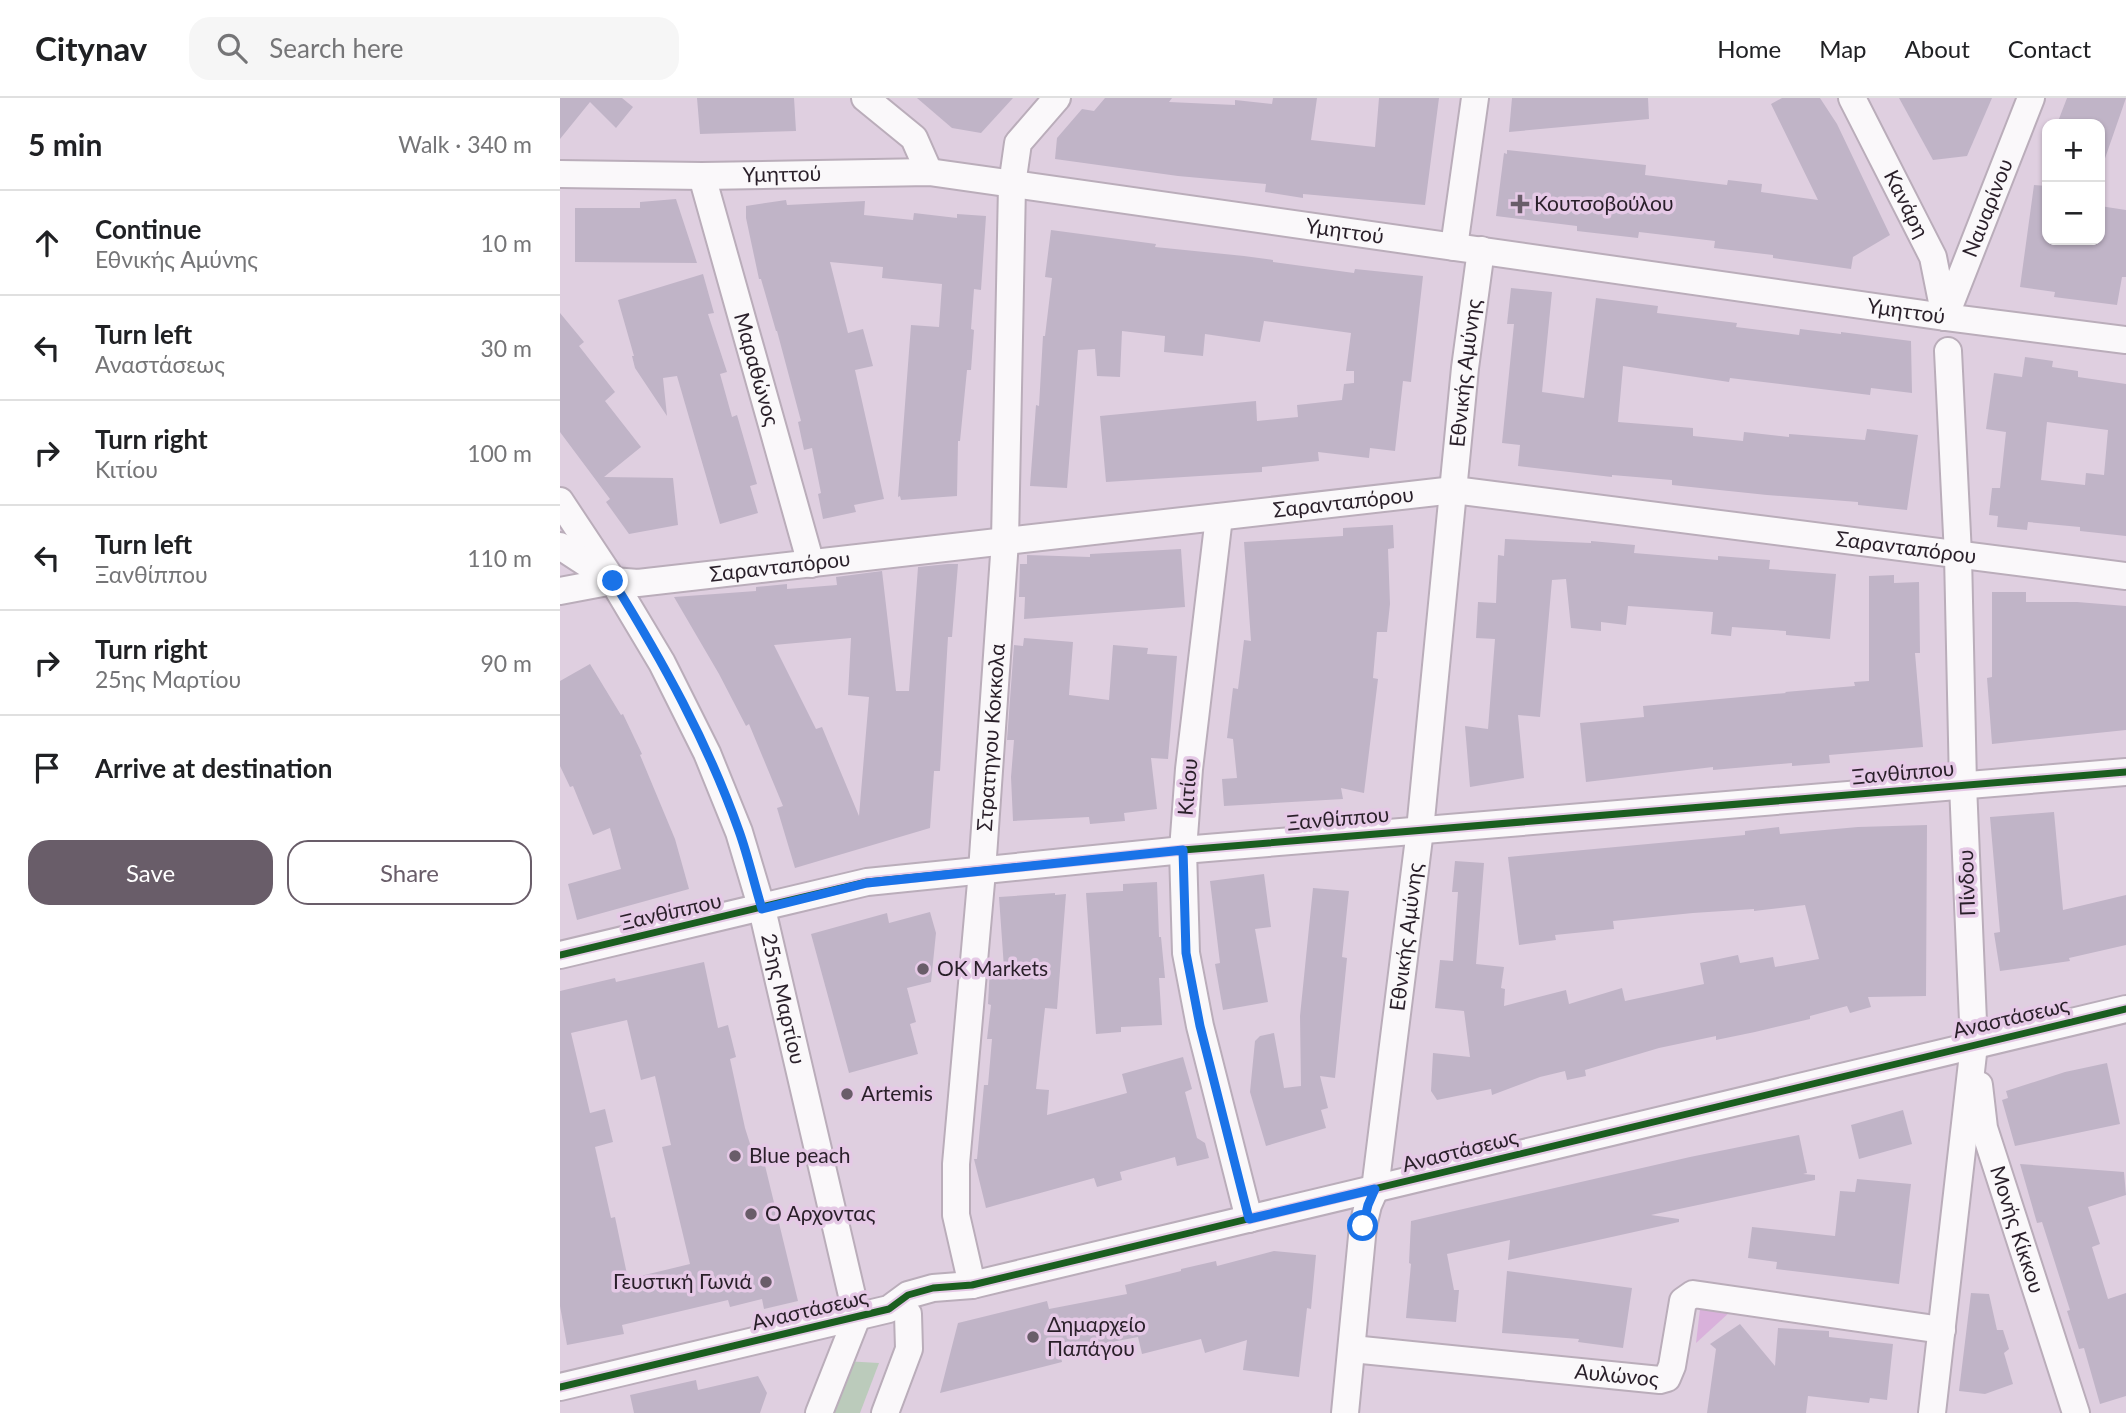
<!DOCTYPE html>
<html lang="en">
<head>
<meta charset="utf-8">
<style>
  body { margin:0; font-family:Lato,sans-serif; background:#f6f6f6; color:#202124 }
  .controls { position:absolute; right:21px; top:21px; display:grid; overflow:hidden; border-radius:14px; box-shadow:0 2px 5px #0004 }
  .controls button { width:63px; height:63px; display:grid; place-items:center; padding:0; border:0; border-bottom:2px solid #e0e0e0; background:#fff; color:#202124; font:35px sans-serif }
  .stop { position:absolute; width:21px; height:21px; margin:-16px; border:5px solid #1a73e8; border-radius:50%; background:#fff }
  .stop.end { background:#1a73e8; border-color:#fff; box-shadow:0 2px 7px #0008 }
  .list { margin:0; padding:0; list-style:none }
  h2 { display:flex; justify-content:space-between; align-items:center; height:91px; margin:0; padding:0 28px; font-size:30px }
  h2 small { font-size:23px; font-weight:400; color:#757577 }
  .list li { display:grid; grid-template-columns:46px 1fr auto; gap:21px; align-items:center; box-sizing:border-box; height:105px; padding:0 28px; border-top:2px solid #e0e0e0 }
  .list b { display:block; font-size:26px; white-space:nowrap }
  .list p { margin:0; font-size:23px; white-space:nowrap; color:#757577 }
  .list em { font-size:23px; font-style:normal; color:#757577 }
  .actions { display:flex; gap:14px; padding:21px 28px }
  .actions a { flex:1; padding:16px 0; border:2px solid #695d69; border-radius:21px; text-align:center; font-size:24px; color:#695d69 }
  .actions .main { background:#695d69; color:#fff }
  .icon { flex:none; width:38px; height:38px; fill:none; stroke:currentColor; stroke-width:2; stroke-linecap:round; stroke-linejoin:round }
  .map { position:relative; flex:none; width:1566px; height:1315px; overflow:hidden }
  header { display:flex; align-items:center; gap:42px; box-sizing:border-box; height:98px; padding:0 35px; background:#fff; border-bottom:2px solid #e0e0e0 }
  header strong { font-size:33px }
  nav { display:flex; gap:38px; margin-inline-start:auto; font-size:24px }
  .search { width:490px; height:63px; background:#f6f6f6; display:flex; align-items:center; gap:18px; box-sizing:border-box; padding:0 24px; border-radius:21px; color:#757577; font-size:26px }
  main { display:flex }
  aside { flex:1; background:#fff }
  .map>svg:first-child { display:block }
  .green { fill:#bbcbbb }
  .water { fill:#d9b1db }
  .building { fill:#c0b4c7; fill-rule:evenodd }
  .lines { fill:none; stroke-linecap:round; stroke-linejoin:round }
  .minor-casing { stroke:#baadba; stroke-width:30 }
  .minor { stroke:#faf8fa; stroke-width:26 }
  .cycleway-casing { stroke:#e5c9e6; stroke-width:11 }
  .cycleway { stroke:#1b5e20; stroke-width:7 }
  .route { stroke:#1a73e8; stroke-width:9 }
  .poi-dot { fill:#695d69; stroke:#e5c9e6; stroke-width:2.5 }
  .labels { text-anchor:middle; stroke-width:7; stroke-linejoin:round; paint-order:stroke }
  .street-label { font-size:21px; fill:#291f29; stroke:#e5c9e6 }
  .poi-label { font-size:21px; fill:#291f29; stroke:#e5c9e6; text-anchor:start }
</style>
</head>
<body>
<header>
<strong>Citynav</strong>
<div class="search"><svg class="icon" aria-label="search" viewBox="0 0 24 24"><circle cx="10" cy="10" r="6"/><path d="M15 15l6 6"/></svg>Search here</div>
<nav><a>Home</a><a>Map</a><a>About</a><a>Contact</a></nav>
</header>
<main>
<aside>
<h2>5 min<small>Walk · 340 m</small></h2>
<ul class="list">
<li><svg class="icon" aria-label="ahead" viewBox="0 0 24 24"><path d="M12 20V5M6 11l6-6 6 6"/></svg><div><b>Continue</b><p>Εθνικής Αμύνης</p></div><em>10 m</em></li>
<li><svg class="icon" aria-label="left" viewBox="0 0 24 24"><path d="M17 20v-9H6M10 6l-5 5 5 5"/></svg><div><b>Turn left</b><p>Αναστάσεως</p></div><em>30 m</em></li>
<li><svg class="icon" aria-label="right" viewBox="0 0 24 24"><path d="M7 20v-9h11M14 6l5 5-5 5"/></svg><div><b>Turn right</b><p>Κιτίου</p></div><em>100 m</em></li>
<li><svg class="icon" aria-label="left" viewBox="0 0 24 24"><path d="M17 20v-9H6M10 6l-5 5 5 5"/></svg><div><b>Turn left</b><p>Ξανθίππου</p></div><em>110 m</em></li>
<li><svg class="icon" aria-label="right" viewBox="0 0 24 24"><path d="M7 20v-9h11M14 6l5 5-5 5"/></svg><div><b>Turn right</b><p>25ης Μαρτίου</p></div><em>90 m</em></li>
<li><svg class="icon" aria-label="arrive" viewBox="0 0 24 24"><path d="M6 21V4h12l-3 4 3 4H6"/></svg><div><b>Arrive at destination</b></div></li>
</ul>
<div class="actions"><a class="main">Save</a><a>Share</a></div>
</aside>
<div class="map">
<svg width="1566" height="1315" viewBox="0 0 1566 1315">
  <rect width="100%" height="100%" fill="#dfcfe0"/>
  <!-- green -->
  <polygon class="green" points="284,1263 319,1265 300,1315 265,1315"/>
  <!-- water -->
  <polygon class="water" points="1140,1211 1171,1213 1136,1245"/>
  <!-- building -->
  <g class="building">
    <polygon points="0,0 62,0 73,9 56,30 30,4 0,41"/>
    <polygon points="137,0 234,0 236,33 140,36"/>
    <polygon points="357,0 453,0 421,35 392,30"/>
    <polygon points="545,0 612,0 609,4 675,7 675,2 712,6 713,0 757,0 751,42 815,49 819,0 879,0 865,107 743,96 743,100 705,94 706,86 618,78 495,61 497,40 522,11 534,13"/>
    <polygon points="952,0 1088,0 1089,21 949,34"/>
    <polygon points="1222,0 1260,0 1277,26 1330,137 1293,159 1291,171 1213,160 1213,157 1154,150 1155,143 1079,134 1078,140 1017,133 1017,128 936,118 944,55 947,56 947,52 1086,67 1085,77 1167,87 1168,82 1202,86 1201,94 1258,102 1211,6"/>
    <polygon points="1339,0 1432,0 1407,58 1373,62"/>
    <polygon points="1507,0 1566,0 1542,69 1540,68 1540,26 1497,26"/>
    <polygon points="1474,87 1487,88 1487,142 1540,142 1540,108 1566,112 1566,179 1562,179 1557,207 1494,199 1495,194 1460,189"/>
    <polygon points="116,101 137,165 15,164 15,110 80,110 80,104"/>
    <polygon points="226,102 227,107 305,103 304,117 353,122 354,115 397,120 397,116 426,118 421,192 414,191 411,231 414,232 411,272 407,272 400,343 398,343 397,398 341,402 340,398 338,399 351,227 379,229 382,186 322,180 323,169 270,164 288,235 303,231 313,268 295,272 324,401 294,407 296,414 263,421 258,396 261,395 252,350 244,352 238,324 241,323 217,233 216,233 201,181 199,181 186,120 186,108"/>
    <polygon points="491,132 596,146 595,149 684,158 713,162 713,164 794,175 795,171 863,178 851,284 843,283 835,353 810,350 809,360 758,354 759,363 702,369 702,374 546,384 540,318 696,303 697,323 738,319 737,307 782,302 784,286 794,285 794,273 786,273 791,235 704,223 700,244 645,236 643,258 604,254 605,238 562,233 560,279 537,278 535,251 518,252 507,390 470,388 476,307 479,308 483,238 485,238 492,180 485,179"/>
    <polygon points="143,176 154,215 148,216 167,274 160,276 172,319 177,317 197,386 190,388 198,415 160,426 117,278 103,280 107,318 75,270 72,258 74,258 58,202"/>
    <polygon points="951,190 992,194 982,294 1024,300 1036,200 1098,208 1097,215 1177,225 1176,229 1239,237 1240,231 1281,236 1281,234 1351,243 1352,295 1311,290 1310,297 1170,280 1169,284 1063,268 1058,324 1133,330 1133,338 1183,343 1184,334 1229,339 1229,336 1305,342 1307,331 1358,337 1347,412 1298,407 1298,404 1207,397 1112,387 1112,382 1052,377 1052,379 958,368 960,347 942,345 954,226 947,226"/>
    <polygon points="0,215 24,244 19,248 55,294 45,303 81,349 44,379 113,380 118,427 69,436 46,404 50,401 0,334"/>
    <path d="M1465,259l28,4 -1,6 26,4v6l48,7v152l-46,-5v-4l-52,-5 -1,8 -30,-3 1,-11 -9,-1 3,-27h8l6,-56 -20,-3 8,-56 28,4zM1487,324l61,8 -4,45 -18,-2 -1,12 -44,-5z"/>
    <polygon points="833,427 834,450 828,451 830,506 827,534 817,534 813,580 818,581 804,695 781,690 783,701 664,708 662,681 677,680 673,641 667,640 673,590 678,591 684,542 691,543 684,444 783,438 783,430"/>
    <polygon points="945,441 1031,445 1031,443 1075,447 1074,455 1158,462 1158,458 1210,462 1209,471 1276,476 1270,541 1226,537 1226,533 1172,529 1171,538 1151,536 1153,514 1068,508 1066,527 1041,524 1041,533 1011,530 1006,481 992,482 980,619 958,617 964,680 910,689 905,628 928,631 935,541 916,540 918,504 936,505 938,457 944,458"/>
    <polygon points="621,451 625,509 464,521 465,499 459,499 460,466 467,466 467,457 530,459 530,456"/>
    <path d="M388,466h10l-6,73h-4l-8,134h-6l-4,57 -135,40 -18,-60 6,-2 -34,-82 -3,2 -27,-52 -45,-77 82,-6v-4l31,-3v5l50,-4 -1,-8 46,-6 14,120h13l9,-124zM291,540l-3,57 21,2 -10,119 -37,-89 -6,2 -42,-84z"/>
    <polygon points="1334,477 1334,485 1359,484 1360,555 1355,555 1363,649 1269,657 1270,665 1232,668 1232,665 1153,672 1153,669 1026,684 1020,625 1084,619 1083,608 1226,595 1225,594 1295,588 1294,584 1309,583 1309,478"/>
    <polygon points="1432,494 1466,494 1466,504 1517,504 1566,508 1566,632 1432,646 1427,580 1432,579"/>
    <polygon points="464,540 513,544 509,597 549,602 553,547 588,550 587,556 617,558 608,661 591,660 597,711 564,715 565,723 530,726 529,719 453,723 451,679 454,642 447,642 454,547 463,548"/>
    <polygon points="30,566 61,617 63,616 82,656 80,657 115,741 129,791 17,822 8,786 61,771 50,730 33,737 13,688 10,689 0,668 0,583"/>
    <polygon points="1494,714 1503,812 1566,797 1566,847 1509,860 1510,863 1440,873 1434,835 1440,834 1430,719"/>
    <polygon points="1367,727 1366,898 1308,899 1311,909 1290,915 1287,908 1250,918 1250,921 1195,934 1156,942 1156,938 1099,950 1025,972 1026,978 1007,982 1005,973 980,979 932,997 931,991 877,1002 871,993 873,955 910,959 904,913 875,910 880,862 893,863 898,794 892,794 895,763 924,765 916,866 944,869 941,890 945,891 944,908 1006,892 1009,906 1062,890 1065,903 1144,886 1140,865 1178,857 1180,865 1213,859 1215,869 1259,861 1245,807 1194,813 1194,811 1133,815 1053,823 1054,831 995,837 996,842 959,847 948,759 1185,737 1185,733 1219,729 1220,736 1298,729"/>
    <polygon points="704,776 711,829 695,831 708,904 663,912 655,866 660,865 650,783"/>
    <polygon points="597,784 599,839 601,839 605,880 599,880 602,927 561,929 561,934 536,936 526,795 563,793 563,786"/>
    <polygon points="753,790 789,793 782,859 787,860 775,980 760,978 768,1010 761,1012 766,1030 706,1048 690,994 695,943 700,938 714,935 724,990 741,988 740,918"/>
    <polygon points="495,795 495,797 506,796 497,911 485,910 476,991 489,992 487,1017 567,995 562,976 623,959 632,991 625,994 637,1040 645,1045 649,1060 617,1068 615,1059 560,1074 562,1082 537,1089 534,1080 426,1110 414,1061 417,1061 424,987 428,987 432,941 427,941 431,907 428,906 430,869 444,870 439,799"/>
    <polygon points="370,814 376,835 371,884 347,890 356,924 350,926 358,956 289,975 251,836 327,815 329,825"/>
    <path d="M144,864l14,66 10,-3 8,32 -6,2 15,69 6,19 9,-2 38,156 -34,8 -2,-10 -32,8 -2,-7 -106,25 2,9 -57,11 -7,-39v-315l55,-13 1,4zM67,922l14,60 14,-4 16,69 -9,2 28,117 -62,15 -13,-62 -4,1 -16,-71 18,-5 -8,-33 -15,4 -19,-80z"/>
    <polygon points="1547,965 1560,1026 1455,1048 1442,1002 1448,1000 1446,993 1505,974"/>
    <polygon points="1343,1012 1352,1046 1299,1061 1291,1027"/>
    <polygon points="1239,1037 1247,1075 1243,1076 1255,1077 1255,1082 1091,1117 1119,1121 1119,1124 948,1162 950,1142 887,1156 894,1192 899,1192 896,1224 846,1220 851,1166 849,1165 851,1123 1130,1059"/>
    <polygon points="1460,1066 1564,1074 1566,1097 1528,1109 1540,1146 1532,1149 1548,1201 1566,1195 1566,1298 1540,1306 1524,1250 1519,1251 1507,1213 1510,1212 1482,1124 1477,1125"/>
    <polygon points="1297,1081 1351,1086 1339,1186 1216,1171 1217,1164 1188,1160 1192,1129 1275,1138 1280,1093 1295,1094"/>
    <polygon points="714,1153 756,1157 751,1211 747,1210 739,1279 683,1272 687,1242 645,1255 641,1241 582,1256 578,1239 500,1254 502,1264 380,1295 398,1225 487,1203 489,1211 567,1196 565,1187 621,1173 621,1171 656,1163 657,1168"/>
    <polygon points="947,1173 1072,1190 1063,1250 1018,1244 1019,1241 942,1235"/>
    <polygon points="1411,1195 1429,1196 1437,1232 1443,1232 1449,1251 1444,1255 1453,1286 1425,1296 1399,1293"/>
    <polygon points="1180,1226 1215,1268 1218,1230 1269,1233 1269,1239 1333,1246 1327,1302 1310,1300 1309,1305 1248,1298 1246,1315 1147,1315 1156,1251 1150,1246"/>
    <polygon points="198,1278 207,1295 200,1315 74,1315 70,1297 136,1282 138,1292"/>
  </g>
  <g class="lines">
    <!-- minor casing -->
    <g class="minor-casing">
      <g id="minor">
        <polyline points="305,0 354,40 369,74"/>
        <path id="s1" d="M1292,0l81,159 12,60"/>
        <path id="s2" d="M0,76l142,2 227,-4 1016,145 181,23"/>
        <path id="s3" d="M142,78l109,388"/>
        <polyline points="894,149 915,0"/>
        <path id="s4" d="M1385,219l86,-219"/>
        <path id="s5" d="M0,403l53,80 49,82 45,90 32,79 23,77 95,408"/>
        <polyline points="659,419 629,671 623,752 626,855 640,928 689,1121"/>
        <polyline points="0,448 43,476"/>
        <path id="s6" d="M0,493l53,-10 25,2 816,-93 672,86"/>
        <polyline points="0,857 307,784 623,752 1566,674"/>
        <path id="s7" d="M1419,987l5,43 92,285"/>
        <path id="s8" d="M412,1187l-16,-70v-51l26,-293 23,-330 7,-356 6,-42 39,-45"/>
        <path id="s9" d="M792,1251l308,31 7,-2 5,-12 11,-65 10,-7 249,36"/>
        <polyline points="0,1289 329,1211 348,1197 373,1190 412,1187 1566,911"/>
        <polyline points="259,1315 297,1219"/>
        <polyline points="325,1315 349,1251 348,1216"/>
        <path id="s10" d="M785,1315l18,-187 5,-21 7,-16 45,-359 45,-462 16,-118"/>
        <polyline points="1372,1315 1414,947 1403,687 1398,457 1388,253"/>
      </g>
    </g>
    <!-- minor -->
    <use href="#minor" class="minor"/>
    <!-- cycleway casing -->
    <g class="cycleway-casing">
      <g id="cycleway">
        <polyline points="0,857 307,784 623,752 1566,674"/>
        <polyline points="0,1289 329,1211 348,1197 373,1190 412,1187 1566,911"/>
      </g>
    </g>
    <!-- cycleway -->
    <use href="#cycleway" class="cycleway"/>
  </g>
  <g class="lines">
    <!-- route -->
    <path class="route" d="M53,483c49,79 95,162 126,250 9,25 15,52 23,78l105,-26 316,-33 3,103 14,73 49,193 126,-30 -7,16 -5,21"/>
  </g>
  <!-- markers -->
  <g class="poi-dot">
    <path d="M956.5 95.5h7v7h7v7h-7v7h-7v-7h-7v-7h7z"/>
    <circle cx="363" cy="871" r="7"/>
    <circle cx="287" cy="996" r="7"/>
    <circle cx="175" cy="1058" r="7"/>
    <circle cx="191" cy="1116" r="7"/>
    <circle cx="206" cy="1184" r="7"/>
    <circle cx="473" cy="1239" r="7"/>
  </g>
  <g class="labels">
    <!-- street labels -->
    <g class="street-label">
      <text dy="7" stroke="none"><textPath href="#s2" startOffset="222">Υμηττού</textPath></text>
      <text dy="7" stroke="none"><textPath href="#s1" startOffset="119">Κανάρη</textPath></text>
      <text dy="7" stroke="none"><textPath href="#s4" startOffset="117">Ναυαρίνου</textPath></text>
      <text dy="7" stroke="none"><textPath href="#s2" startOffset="789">Υμηττού</textPath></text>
      <text dy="7" stroke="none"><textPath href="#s2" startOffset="1356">Υμηττού</textPath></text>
      <text dy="7" stroke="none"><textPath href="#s3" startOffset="201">Μαραθώνος</textPath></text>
      <text dy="7" stroke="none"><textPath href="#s10" startOffset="1048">Εθνικής Αμύνης</textPath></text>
      <text dy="7" stroke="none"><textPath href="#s6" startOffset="789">Σαρανταπόρου</textPath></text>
      <text dy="7" stroke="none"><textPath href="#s6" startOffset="1356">Σαρανταπόρου</textPath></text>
      <text dy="7" stroke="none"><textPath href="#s6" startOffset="222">Σαρανταπόρου</textPath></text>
      <text dy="7" stroke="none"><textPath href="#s8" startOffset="551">Στρατηγου Κοκκολα</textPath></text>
      <text transform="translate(1343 675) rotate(-5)" y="7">Ξανθίππου</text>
      <text transform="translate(628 689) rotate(-85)" y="7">Κιτίου</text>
      <text transform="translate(778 721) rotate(-5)" y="7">Ξανθίππου</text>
      <text transform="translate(1407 785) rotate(-92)" y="7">Πίνδου</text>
      <text transform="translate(111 814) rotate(-13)" y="7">Ξανθίππου</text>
      <text dy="7" stroke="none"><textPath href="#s10" startOffset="481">Εθνικής Αμύνης</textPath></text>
      <text dy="7" stroke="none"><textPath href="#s5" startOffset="550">25ης Μαρτίου</textPath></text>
      <text transform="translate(1451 920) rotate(-13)" y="7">Αναστάσεως</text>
      <text transform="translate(900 1053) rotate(-14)" y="7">Αναστάσεως</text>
      <text dy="7" stroke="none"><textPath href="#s7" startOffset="150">Μονής Κίκκου</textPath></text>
      <text transform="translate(250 1212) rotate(-13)" y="7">Αναστάσεως</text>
      <text dy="7" stroke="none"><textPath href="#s9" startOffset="266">Αυλώνος</textPath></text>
    </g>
    <!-- poi labels -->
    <g class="poi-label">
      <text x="974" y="113">Κουτσοβούλου</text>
      <text x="377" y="878">OK Markets</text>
      <text x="301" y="1003">Artemis</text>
      <text x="189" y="1065">Blue peach</text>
      <text x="205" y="1123">Ο Άρχοντας</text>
      <text x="192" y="1191" text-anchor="end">Γευστική Γωνιά</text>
      <text x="487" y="1234">Δημαρχείο<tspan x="487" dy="24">Παπάγου</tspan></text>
    </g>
  </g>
</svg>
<div class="controls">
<button>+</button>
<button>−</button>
</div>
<div class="stop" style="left:803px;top:1128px"></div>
<div class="stop end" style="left:53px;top:483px"></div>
</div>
</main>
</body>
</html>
